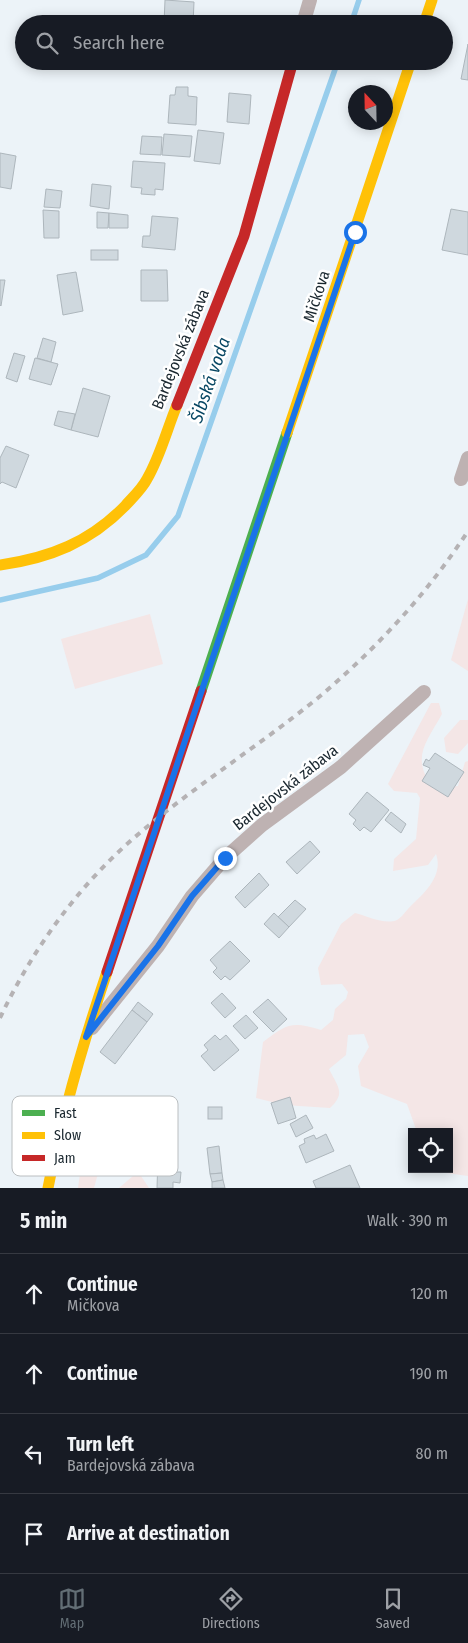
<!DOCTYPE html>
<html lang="en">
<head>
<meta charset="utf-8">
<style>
  body { margin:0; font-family:"Fira Sans Condensed",sans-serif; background:#20242c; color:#f1f3f6 }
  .controls { position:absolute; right:15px; bottom:15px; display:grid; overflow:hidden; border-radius:0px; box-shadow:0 2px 12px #0003 }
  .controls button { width:45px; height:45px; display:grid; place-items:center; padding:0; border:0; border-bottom:1px solid #363941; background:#171b24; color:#f1f3f6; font:25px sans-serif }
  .compass { position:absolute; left:348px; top:85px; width:45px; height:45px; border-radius:50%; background:#171b24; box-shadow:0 2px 12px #0003; rotate:338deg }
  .stop { position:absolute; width:15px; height:15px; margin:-11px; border:4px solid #1a73e8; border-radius:50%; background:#fff }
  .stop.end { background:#1a73e8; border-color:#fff; box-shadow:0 1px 5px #0008 }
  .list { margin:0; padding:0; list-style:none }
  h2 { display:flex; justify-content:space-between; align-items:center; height:65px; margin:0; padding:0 20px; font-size:21px }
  h2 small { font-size:16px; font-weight:400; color:#9ea1a6 }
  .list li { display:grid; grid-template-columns:32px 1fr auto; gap:15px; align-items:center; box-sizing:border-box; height:80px; padding:0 20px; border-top:1px solid #363941 }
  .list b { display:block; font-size:19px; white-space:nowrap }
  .list p { margin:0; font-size:16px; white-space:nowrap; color:#9ea1a6 }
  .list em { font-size:16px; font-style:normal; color:#9ea1a6 }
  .icon { flex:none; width:28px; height:28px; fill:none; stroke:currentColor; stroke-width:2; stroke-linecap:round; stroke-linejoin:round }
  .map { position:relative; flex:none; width:468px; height:1188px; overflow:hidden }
  .search { position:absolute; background:#171b24; box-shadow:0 2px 12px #0003; left:15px; right:15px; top:15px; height:55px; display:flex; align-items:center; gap:12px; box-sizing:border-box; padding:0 18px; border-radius:28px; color:#9ea1a6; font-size:19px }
  .sheet { height:385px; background:#171b24 }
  nav { display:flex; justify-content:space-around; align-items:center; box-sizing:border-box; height:70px; border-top:1px solid #363941; background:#171b24; font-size:14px; color:#9ea1a6 }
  nav a { display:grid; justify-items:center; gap:2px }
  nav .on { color:#636e75 }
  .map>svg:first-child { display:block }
  .green { fill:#f4e6e6 }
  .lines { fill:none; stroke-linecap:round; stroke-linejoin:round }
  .stream { stroke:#97cdec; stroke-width:5.5 }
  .building { fill:#cfd8de; stroke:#adb6bc }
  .street { stroke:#beb2b2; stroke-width:14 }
  .fast { stroke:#4caf50; stroke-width:11 }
  .slow { stroke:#ffc107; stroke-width:11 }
  .jam { stroke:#c62828; stroke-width:11 }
  .rail { stroke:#b5b2b4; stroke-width:4; stroke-dasharray:6 6; stroke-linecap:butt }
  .route { stroke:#1a73e8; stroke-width:6 }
  .labels { text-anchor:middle; stroke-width:5; stroke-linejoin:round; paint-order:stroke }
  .street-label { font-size:16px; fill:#19262e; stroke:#fff }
  .water-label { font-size:18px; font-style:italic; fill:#084763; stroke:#fff }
  .key { fill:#fff; stroke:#babec0; stroke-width:1 }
  .key-label { font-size:14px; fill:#19262e }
</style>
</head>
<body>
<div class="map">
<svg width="468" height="1188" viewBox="0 0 468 1188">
  <rect width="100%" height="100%" fill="#ecf3f8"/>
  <!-- green -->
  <g class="green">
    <polygon points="468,599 468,671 451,660"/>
    <polygon points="150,614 163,664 75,689 61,639"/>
    <path d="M431,703h8l3,11c-16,29 -32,44 -8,75l24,-3 7,-24 3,-1v415l-29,-4 -3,-3h13v-37h-32l-10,-28 -46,-18 -3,-20 11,-19 -5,-13 -16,1 -2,20 -17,14c9,18 17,24 1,39l-46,-3 -28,-7 7,-56c24,-18 28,-21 58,-12l12,-10 2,-11 11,-10 2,-7 -6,-8 -21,1 -3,-17 23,-44 14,-11c12,3 30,12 42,7 4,-2 8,-8 11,-11 15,-15 36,-32 28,-55l-8,11 -35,6 1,-12 22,-20 4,-41 -3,-5 -23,-2 -6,-7z"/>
    <polygon points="460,720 468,720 468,743 458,754 446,752 444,738"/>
    <polygon points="100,1099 114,1104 130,1126 122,1137 106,1144 94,1188 78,1188 88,1116"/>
    <polygon points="134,1175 141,1176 149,1188 119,1188"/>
  </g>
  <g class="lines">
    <!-- stream -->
    <g class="stream">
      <polyline points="351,24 359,0"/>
      <polyline points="0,600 98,578 146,555 178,516 338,61"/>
    </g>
  </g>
  <!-- building -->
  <g class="building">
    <polygon points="165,0 194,2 193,24 164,24"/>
    <polygon points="468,44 468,80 461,79"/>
    <polygon points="176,87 188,87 188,96 197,97 196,125 168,123 170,95 175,95"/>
    <polygon points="229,93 251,95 249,124 227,122"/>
    <polygon points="198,130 224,133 220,164 194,161"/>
    <polygon points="164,134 192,136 190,157 162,155"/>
    <polygon points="142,136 162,137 161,155 140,154"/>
    <polygon points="0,153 16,156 11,189 0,187"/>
    <polygon points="133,161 165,163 163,190 155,189 155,195 141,194 142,188 131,187"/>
    <polygon points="92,184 111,186 109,209 90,206"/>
    <polygon points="46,189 62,191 60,208 44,207"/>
    <polygon points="451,209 468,212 468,255 442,250"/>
    <polygon points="43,210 59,211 59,238 44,238"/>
    <polygon points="97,212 109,213 108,228 97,228"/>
    <polygon points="109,213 128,215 128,228 109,228"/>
    <polygon points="152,216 178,218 175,250 142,247 143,236 150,236"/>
    <rect x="91" y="250" width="27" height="10"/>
    <polygon points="141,270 167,270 168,301 141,301"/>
    <polygon points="76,272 83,311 63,315 57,275"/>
    <polygon points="0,280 5,280 1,306 0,305"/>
    <polygon points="43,338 56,342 51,362 37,358"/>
    <polygon points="14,353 25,356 17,382 6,378"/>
    <polygon points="35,358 58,364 51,385 29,379"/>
    <polygon points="83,388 110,396 98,437 71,430"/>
    <polygon points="58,411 75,414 71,430 54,425"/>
    <polygon points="6,446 29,455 16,488 2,482 0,484 0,458"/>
    <polygon points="435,753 464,772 448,797 422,781 430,768 423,765 426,759 429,761"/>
    <polygon points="367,792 389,810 371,832 364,827 360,831 353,824 356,820 349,814"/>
    <polygon points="391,812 406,824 401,833 385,820"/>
    <polygon points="310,841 320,852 297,874 286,862"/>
    <polygon points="259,873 269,885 245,908 235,897"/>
    <polygon points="295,900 306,909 289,927 278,917"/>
    <polygon points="274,913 289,927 279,938 264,924"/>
    <polygon points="230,941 250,961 230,980 225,976 221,980 213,972 217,968 210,960"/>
    <polygon points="222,993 236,1008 225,1018 211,1003"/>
    <polygon points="268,999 287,1019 273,1032 253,1012"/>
    <polygon points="138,1002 153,1014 147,1022 132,1010"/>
    <polygon points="132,1010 147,1022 115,1064 100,1052"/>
    <polygon points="246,1015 258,1028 245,1039 233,1026"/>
    <polygon points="215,1035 220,1040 226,1035 239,1050 214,1071 201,1056 208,1050 204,1045"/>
    <polygon points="290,1097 296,1118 278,1124 271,1103"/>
    <rect x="208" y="1107" width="14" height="12"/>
    <polygon points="306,1115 313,1128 296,1137 290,1124"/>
    <polygon points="326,1134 334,1151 306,1163 299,1146 305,1143 304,1139 314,1135 316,1139"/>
    <polygon points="219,1146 222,1173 210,1174 207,1148"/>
    <polygon points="158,1157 174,1157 173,1172 181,1172 180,1183 173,1182 173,1188 157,1188"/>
    <polygon points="350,1165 360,1188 316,1188 313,1181"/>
    <polygon points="222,1173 223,1180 212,1182 210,1174"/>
    <polygon points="223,1180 225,1188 212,1188 212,1182"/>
  </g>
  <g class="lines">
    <!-- street -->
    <g class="street">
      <polyline points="303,24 310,0"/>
      <polyline points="461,479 468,458"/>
      <polyline points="92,1028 158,946 192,896 225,858 262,825 341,767 424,692"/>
    </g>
    <!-- fast -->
    <polyline class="fast" points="201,691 287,433"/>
    <!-- slow -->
    <g class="slow">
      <polyline points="424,24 432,0"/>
      <polyline points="287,433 411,61"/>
      <path d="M0,565c50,-7 90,-23 125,-59 7,-8 17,-17 22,-27 13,-22 20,-50 30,-74"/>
      <path d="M48,1188c14,-73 35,-145 59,-216"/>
    </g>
    <!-- jam -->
    <g class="jam">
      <polyline points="177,405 244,236 293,61"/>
      <polyline points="107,972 201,691"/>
    </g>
    <!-- rail -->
    <path class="rail" d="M0,1018c32,-68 78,-132 135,-181 58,-50 124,-91 184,-140 57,-48 108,-103 149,-166"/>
  </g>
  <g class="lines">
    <!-- route -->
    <polyline class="route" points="225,858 192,896 158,946 86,1037 355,232"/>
  </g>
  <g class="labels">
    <!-- street labels -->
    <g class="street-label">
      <text transform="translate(316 296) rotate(-72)" y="6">Mičkova</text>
      <text transform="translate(180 349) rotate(-68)" y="6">Bardejovská zábava</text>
      <text transform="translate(285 787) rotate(-38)" y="6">Bardejovská zábava</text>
    </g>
    <!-- water labels -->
    <g class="water-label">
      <text transform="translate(210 380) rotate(-71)" y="6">Šibská voda</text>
    </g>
  </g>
  <!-- legend -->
  <rect x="12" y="1096" width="166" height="80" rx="8" class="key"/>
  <rect x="22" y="1110" width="23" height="6" fill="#4caf50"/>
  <rect x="22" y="1132" width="23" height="7" fill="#ffc107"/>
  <rect x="22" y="1155" width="23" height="6" fill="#c62828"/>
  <g class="key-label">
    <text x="54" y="1118">Fast</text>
    <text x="54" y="1140">Slow</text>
    <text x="54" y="1163">Jam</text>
  </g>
</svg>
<div class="controls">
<button><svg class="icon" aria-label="locate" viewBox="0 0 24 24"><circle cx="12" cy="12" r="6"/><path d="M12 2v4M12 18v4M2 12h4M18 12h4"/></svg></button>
</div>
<svg class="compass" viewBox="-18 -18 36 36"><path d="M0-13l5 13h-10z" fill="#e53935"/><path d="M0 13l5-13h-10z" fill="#9ea1a6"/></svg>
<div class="stop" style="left:355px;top:232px"></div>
<div class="stop end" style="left:225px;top:858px"></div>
<div class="search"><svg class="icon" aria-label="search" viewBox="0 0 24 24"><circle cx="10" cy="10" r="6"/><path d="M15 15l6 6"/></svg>Search here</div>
</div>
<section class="sheet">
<h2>5 min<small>Walk · 390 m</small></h2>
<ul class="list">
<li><svg class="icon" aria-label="ahead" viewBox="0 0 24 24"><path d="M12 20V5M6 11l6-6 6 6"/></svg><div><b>Continue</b><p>Mičkova</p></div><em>120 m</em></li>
<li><svg class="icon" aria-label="ahead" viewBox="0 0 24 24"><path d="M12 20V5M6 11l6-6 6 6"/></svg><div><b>Continue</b></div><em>190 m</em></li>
<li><svg class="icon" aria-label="left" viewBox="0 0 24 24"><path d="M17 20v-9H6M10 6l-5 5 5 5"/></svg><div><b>Turn left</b><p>Bardejovská zábava</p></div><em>80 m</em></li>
<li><svg class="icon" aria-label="arrive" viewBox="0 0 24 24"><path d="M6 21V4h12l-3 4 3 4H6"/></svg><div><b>Arrive at destination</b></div></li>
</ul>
</section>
<nav>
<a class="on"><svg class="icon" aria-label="map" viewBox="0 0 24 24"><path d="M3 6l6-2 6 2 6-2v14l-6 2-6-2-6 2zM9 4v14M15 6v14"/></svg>Map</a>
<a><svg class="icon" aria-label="directions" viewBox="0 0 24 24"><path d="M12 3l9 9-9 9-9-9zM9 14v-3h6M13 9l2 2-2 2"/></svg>Directions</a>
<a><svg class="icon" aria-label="saved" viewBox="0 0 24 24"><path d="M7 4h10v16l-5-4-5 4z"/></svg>Saved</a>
</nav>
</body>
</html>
